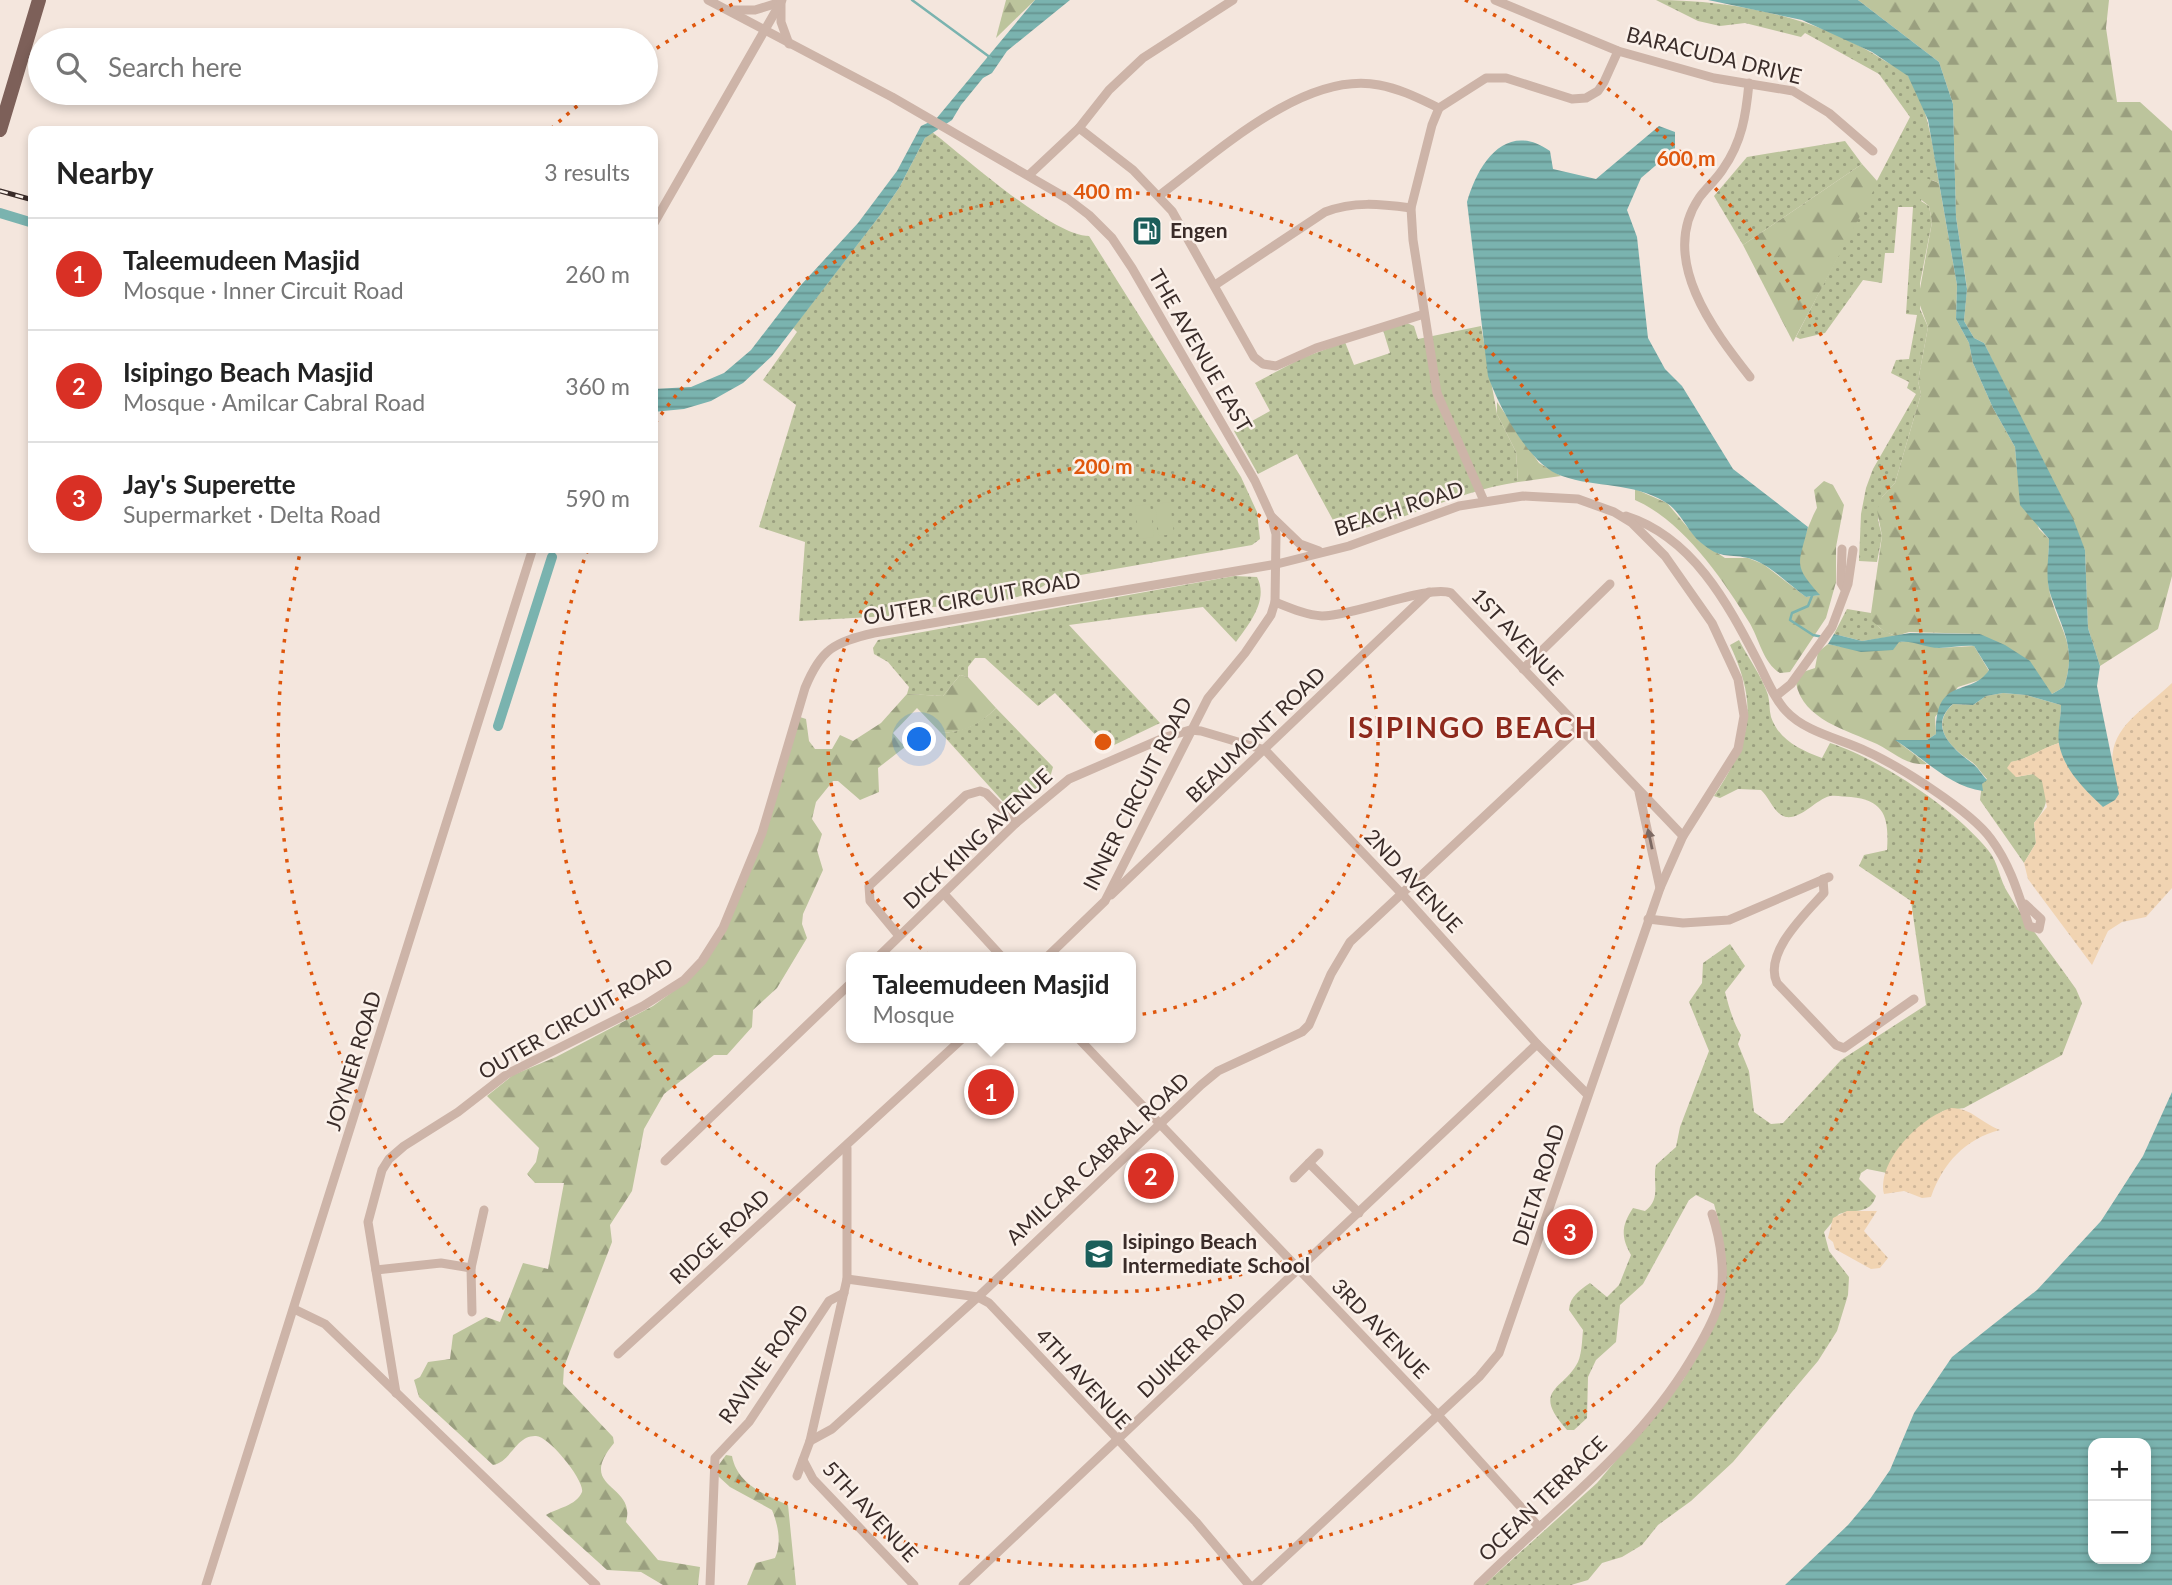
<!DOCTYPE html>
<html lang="en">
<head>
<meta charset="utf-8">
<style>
  body { margin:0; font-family:Lato,sans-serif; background:#f2f2f2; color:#222 }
  .controls { position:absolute; right:21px; bottom:21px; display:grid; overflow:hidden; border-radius:14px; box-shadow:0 4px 10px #0003 }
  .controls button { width:63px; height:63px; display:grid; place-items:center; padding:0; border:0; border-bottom:2px solid #e0e0e0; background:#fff; color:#222; font:35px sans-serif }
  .you { position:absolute; left:920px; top:740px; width:24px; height:24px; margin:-18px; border:5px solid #fff; border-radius:50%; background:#1a73e8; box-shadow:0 0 0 10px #1a73e833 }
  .badge { display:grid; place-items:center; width:46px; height:46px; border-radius:50%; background:#d93025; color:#fff; font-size:23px; font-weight:700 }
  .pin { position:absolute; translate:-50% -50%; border:4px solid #fff; box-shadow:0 2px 7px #0006 }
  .popup { position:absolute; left:846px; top:952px; width:290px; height:91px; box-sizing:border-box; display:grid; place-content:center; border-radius:14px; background:#fff; filter:drop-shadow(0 2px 5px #0005); font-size:23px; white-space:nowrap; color:#767676 }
  .popup b { font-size:26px; color:#222 }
  .popup::after { content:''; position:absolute; left:50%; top:100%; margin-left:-14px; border:14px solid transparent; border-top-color:#fff }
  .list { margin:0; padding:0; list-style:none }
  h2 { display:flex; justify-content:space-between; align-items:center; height:91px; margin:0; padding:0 28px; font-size:30px }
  h2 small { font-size:23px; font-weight:400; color:#767676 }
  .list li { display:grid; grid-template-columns:46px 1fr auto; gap:21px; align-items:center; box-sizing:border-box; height:112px; padding:0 28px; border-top:2px solid #e0e0e0 }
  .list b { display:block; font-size:26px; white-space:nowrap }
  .list p { margin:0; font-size:23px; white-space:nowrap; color:#767676 }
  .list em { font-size:23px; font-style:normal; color:#767676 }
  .icon { flex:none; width:38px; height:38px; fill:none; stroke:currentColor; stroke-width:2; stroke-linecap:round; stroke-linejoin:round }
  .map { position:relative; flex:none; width:2172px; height:1585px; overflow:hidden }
  .search { position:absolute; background:#fff; box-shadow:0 4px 10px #0003; left:28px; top:28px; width:630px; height:77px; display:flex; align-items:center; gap:18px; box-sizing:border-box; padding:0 24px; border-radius:38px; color:#767676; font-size:26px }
  .panel { position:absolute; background:#fff; box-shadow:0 4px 10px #0003; left:28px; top:126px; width:630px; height:427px; border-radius:14px }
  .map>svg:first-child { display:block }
  .grass { fill:url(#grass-dots) }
  .forest { fill:url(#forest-firs) }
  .sand { fill:url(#sand-dots) }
  .park { fill:#bcc49c }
  .water { fill:url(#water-rules); fill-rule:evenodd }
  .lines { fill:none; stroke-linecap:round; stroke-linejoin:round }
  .stream { stroke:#7ab3af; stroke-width:2.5 }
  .canal { stroke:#7ab3af; stroke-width:10 }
  .minor { stroke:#cdb4a8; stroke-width:9 }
  .primary { stroke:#7d6059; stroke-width:14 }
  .rail-casing { stroke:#3a2c29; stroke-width:5 }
  .rail { stroke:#fbf1ea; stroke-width:2.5; stroke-dasharray:8; stroke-linecap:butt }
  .oneway { fill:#7c6962 }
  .ring { fill:none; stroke:#df570d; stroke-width:3.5; stroke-dasharray:3.5 7 }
  .labels { text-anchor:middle; stroke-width:5; stroke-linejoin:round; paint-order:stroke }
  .street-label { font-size:21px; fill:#3a2c29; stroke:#fbf1ea }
  .poi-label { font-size:21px; font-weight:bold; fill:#3a2c29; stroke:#fbf1ea; text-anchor:start }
  .district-label { font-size:28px; font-weight:bold; letter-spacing:2px; fill:#8e291c; stroke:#fbf1ea }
  .centre { fill:#df570d; stroke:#fbf1ea; stroke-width:3.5 }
  .ring-label { font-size:21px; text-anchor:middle; font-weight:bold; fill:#df570d; stroke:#fbf1ea; stroke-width:5; stroke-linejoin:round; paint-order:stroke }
</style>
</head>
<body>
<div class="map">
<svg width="2172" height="1585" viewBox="0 0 2172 1585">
  <defs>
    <pattern id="grass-dots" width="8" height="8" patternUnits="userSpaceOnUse" patternTransform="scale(1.75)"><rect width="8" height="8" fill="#bcc49c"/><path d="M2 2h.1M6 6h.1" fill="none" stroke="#9a9f7f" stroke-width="1.8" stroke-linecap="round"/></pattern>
    <pattern id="forest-firs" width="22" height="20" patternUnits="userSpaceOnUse" patternTransform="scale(1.75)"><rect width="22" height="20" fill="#bcc49c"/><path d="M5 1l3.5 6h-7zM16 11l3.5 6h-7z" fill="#9a9f7f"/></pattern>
    <pattern id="sand-dots" width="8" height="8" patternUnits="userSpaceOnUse" patternTransform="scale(1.75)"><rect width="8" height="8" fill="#f1d4b2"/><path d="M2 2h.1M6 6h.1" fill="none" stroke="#cfb699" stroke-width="1.8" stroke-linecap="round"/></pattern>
    <pattern id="water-rules" width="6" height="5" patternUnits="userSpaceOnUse" patternTransform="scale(1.75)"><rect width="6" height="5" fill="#7ab3af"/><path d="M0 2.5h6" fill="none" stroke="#65928e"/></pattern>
  </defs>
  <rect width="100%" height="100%" fill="#f4e6dd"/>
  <!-- grass -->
  <g class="grass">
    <path d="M1656,0c78,0 162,17 229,61 7,4 18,9 23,15 19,23 26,77 31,107l-7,-3 -11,21 8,5 3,16 -12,61v26l8,18 -10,54 3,13 -26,89 -13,14 -4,23 4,16 -5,26 -18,-1 2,-47 5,-26 7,-19 43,-75 -9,-6 2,-6 -18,-9 5,-13 13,-1 8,-44 -11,-1 7,-107h-15l-4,46h-9l-3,30 -19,-3 -38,53 -25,6 -4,-2 114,-220 -31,-43 -74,-41 -4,4 -56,-14 -25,3 -22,-5z"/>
    <path d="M932,132c33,25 120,104 157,104l152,241 16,35 3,27 -8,6 -200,35c-37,30 -112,26 -159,28l-4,8 -90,5 6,-79 -46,-15 37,-122 -33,-25 34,-48 -4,-4 88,-114 18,-26 26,-50z"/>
    <polygon points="1845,141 1862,164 1743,245 1714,196 1747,157"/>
    <path d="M1407,323l7,3 4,13 63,-13 16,88 19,38 2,30c-62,9 -117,42 -178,51l-43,-79 -39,20 -24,-43 36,-20 -15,-28 47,-25 43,-16 9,23 36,-12 -7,-23z"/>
    <path d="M1234,576l23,1c12,23 -8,47 -21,65l-33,-35 -134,18 91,98 -52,25 -53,-55 -17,13 -53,-48h-10l-7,9v10l-8,-2 -17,21 -36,-2 2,-7 -21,-25 -14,-8 -1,-6 5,-8z"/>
    <path d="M1847,609l24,4c3,13 13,19 25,23l-34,5 -28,-7z"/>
    <path d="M1739,640c9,18 23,36 29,55 2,7 1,15 3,22 8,23 29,33 51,41l8,-15c50,16 125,66 158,107 11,13 11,29 20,43 20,33 46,64 68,96l6,14 -20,52 -98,53 -21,3 -13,9 -26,23 -17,30 -20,-4 -6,4 -2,6 17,17c-6,19 -22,13 -37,18l-15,18 5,19 20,26 -1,18 -11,36 -19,30 -85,101 -42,39 -33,24 -16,20 -20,12 -20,6 -14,17 -17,5h-87l113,-102 86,-103 36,-66 -1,-95 -4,-15 -18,-9 -7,5 -46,84 -23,21 -4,37 -20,18 -8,17 -1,41 -13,12h-7c-37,-41 -3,-40 11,-68 4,-9 4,-22 5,-32l-14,-20c1,-14 11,-20 21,-27l17,14 12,-12 12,-30c-10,-18 -10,-29 2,-47l12,3c17,-12 7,-30 11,-46l20,-18 4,-20 29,-76 -20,-49 13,-19 1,-20 27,-19 15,22 -20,26c4,15 8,30 16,43l-3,9 11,27 5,41 17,12 12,-1 58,-63 85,-55 -15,-104 -52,-35 5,-11 23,-5c2,-30 -1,-50 -36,-53 -6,0 -15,-2 -21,-1 -15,4 -28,23 -44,21 -11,-2 -17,-20 -25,-27l-23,-1 -18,9 -6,-2c37,-56 45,-89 16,-151z"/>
    <path d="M2003,693l23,2 35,10 -2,38c-17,5 -32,17 -48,19l5,15 17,-3 7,3c11,19 7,30 -6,46l2,20 -12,20 -44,-63 2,-16 5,-5c-5,-5 -9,-12 -15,-17 -20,-13 -44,-35 -19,-58l20,1 13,-9z"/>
    <path d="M996,708l57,59 -2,7 -37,36 -6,-3 -67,-74c22,-1 39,-9 55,-25z"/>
  </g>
  <!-- forest -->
  <g class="forest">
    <polygon points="1006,0 1035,0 996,38"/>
    <polygon points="1858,0 2109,0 2106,28 2117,102 2140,102 2172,131 2172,576 2158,629 2100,666 2088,628 2085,550 1984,343 1974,338 1964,321 1967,288 1956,217 1953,104 1939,62"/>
    <polygon points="1862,164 1878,182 1793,342 1743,245"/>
    <path d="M1926,178l13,5 18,102 -1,34 13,24 4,20 20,45 22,39 2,22 22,60 10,10c0,16 -3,39 1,55 10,39 28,49 14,93l-12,7 -72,-60 -71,-2 -13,4 -11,-4 -13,-11 -1,-8 11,-77 -5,-26 5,-13 13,-14 26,-89 -3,-13 10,-54 -10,-27 14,-78 -3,-16 -10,-8v-18z"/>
    <polygon points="1497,402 1539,463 1561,476 1518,482 1516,452 1497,414"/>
    <path d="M1824,481l9,4 11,20 -8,42v35l-10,36 -36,54 -10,1c-17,-10 -21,-35 -31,-51 -27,-44 -66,-101 -114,-122v-11l32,14 32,38 26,17h23l15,6 43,33 13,-2c-8,-9 -22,-22 -22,-34 1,-9 16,-47 20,-53l-3,-18z"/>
    <path d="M1912,641l27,7 35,-2 15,25 -6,8 -25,8 -23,30 1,17 -9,6 -30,1 30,23c-21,2 -32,-11 -50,-20 -30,-14 -74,-24 -81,-61l7,-11 12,-4 3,-16 10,-8 14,3z"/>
    <path d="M960,675l8,2 28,31c-17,17 -31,24 -55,25l-24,-25 -24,25 12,14 -27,21 1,24 -19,8 -22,-19h-5l-17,21 -4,17 10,15 -5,16 6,20 -20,44 -1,10 5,14 -30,50 -24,22 -1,17 -25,28h-13l-50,39 -20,35 -12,62 -22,34 2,17 -48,125 -1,17 50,53 1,6c-39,47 23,40 12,79l32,38 42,7 -2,18h-35l-22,-13 -34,-2 -61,-55c11,-7 30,-9 36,-23 3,-11 -33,-56 -46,-56 -20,-1 -25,26 -43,29l-74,-68 -5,-17 6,-3 8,-15 22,-3 3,-24 33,-18 14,5 23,-59 25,6 16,-86h-29l-8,-9 9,-12 3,-14 -52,-52 26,-21 43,-18 97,-51 22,-16 31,-31 63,-137 31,-105 6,2 3,22 6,8h17l8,-14 13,6 28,-18 26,-29 36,2z"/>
    <path d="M726,1455l6,1c5,28 33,39 56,49l8,80h-49l9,-22 19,-5c7,-15 3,-33 -3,-48l-42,-23 -12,-11v-10z"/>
  </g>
  <!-- sand -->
  <g class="sand">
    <path d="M2172,683v205l-26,29 -24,5 -14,9 -16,34 -64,-86 -4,-16 12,-20 -2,-20 13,-16 -5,-26 -9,-7 -17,3 -9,-9 4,-6c17,-3 31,-14 48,-19l15,33 29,31 16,-13c-22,-62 14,-74 53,-111z"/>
    <path d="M1951,1108c21,0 30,15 49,22 -35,9 -57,33 -69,67l-9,1 -18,-7 -20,3c-7,-34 37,-77 67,-86z"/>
    <polygon points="1847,1211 1877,1211 1864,1231 1888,1258 1880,1268 1871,1269 1835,1249 1833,1242 1828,1238 1833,1218"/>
  </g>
  <!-- park -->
  <g class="park">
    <polygon points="1170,502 1174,534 1159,536 1155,504"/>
    <polygon points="1150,504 1154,537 1139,539 1135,506"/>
  </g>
  <!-- water -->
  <g class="water">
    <polygon points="1035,0 1070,0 1007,51 992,73 983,78 961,105 952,120 925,138 899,188 881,214 772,356 743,383 711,401 684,409 653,412 653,389 691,387 724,373 751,350 801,285 858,223 897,171 921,126 936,119"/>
    <path d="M1708,0h150l81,62 14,42 3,113 11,72 -3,32 10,17 10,5 90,178 11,29 3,78 12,38 -3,20 22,108 -4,6 -12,7c-18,-17 -39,-37 -44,-63 -2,-12 2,-26 2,-39l-35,-10 -23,-2 -17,3 -13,9 -20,-1c-26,23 0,45 19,59 6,4 10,12 15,17l-5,4 1,7c-34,-4 -60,-34 -88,-51h32l9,-6c-1,-60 35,-36 53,-64l-15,-24c-12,-1 -23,2 -35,2 -14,0 -25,-8 -40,-6l-6,8 -32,2 -33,-8 6,-10 28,7 48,-8 70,1 25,11 25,16 22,33 12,-7c13,-40 -2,-57 -14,-94 -5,-17 -1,-36 -1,-54l-29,-34 -5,-58 -22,-39 -20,-45 -4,-20 -13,-24 1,-34 -29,-165 -20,-44 -36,-24 -70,-32z"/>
    <path d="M1659,126l16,6v17l-34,29 -14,32 10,27 11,101 17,31 17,17 51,83 75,58c-9,37 -16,37 12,68l-14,2c-17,-12 -37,-34 -58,-39 -23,-5 -26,2 -48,-16 -13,-11 -20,-32 -35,-40 -32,-20 -69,-14 -103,-26 -32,-10 -63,-69 -74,-100l-21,-174c11,-39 39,-82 83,-51l3,18 43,10z"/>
    <path d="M2172,1092v493h-387l63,-60 22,-26 20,-29 24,-57 38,-56 85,-67 64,-69 42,-65zM2093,1443h53v116h-53z"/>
  </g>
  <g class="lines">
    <!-- stream -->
    <g class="stream">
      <polyline points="912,0 991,58"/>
      <polyline points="1812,596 1808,606 1792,613 1790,620 1813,635 1823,637"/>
    </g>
    <!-- canal -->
    <g class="canal">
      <polyline points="0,213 33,223"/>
      <polyline points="498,726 552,557"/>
    </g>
    <!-- minor -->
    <g class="minor">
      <polyline points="708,0 892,97 1068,199 1089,215 1112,238 1132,268 1255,481 1271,516 1276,534 1275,602 1271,615 1245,653 1208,698 1105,901 1047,957"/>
      <polyline points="1495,0 1618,51 1714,78 1793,91 1829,113 1873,151"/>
      <polyline points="729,10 755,10 781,2 781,22 789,44"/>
      <path d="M1749,83c-3,32 -7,59 -26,86 -7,11 -17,19 -24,29 -41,61 15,133 51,179"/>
      <polyline points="1079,128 1133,170 1172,211 1254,357 1263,364 1276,366 1316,348 1424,314"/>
      <polyline points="1029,175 1079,128 1109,90 1143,58 1233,0"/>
      <path d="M1160,195c56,-42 145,-125 219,-110 22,4 41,14 60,23"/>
      <polyline points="653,225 782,0"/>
      <path d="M1215,285l110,-73c29,-11 55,-8 86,-4"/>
      <polyline points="1484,501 1437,393 1413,240 1411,208 1432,125 1439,108 1486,78 1506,78 1572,99 1586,98 1598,91 1604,82 1618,51"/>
      <path d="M1626,516c66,21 101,86 131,144 9,17 16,37 29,51 19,21 55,28 80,40 33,15 105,60 125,88 20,27 28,57 38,87l10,3 2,-10 -16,-15"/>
      <polyline points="1272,517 1300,544 1319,551"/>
      <polyline points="1842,549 1841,583 1844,588"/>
      <path d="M1275,602c15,6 31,13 47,14 32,0 108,-32 129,-23l232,243"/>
      <polyline points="1523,669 1610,584"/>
      <polyline points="1776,696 1791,684 1832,627 1848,584 1853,550"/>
      <polyline points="1639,792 1660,888"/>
      <path d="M1823,879l1,14c-18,20 -61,60 -47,90l59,62 8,3 70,-49"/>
      <polyline points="945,895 1002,957"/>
      <polyline points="1111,895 1429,592"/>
      <polyline points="1648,919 1683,923 1729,920 1829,877"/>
      <polyline points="899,936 870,901 869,886 966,795 980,791 986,793 1016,823"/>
      <polyline points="878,957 1016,823 1069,779 1166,737 1190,730 1201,731 1265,750 1402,894 1537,1044 1587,1094"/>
      <polyline points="1078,1038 1437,1414 1538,1526"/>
      <polyline points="665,1161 851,983"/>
      <polyline points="1309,1163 1359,1213"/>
      <polyline points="1294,1178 1319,1153"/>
      <polyline points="376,1270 441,1263 471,1268"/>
      <polyline points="847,1279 978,1297 989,1303 1196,1522 1249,1585"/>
      <polyline points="294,1309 325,1324 596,1585"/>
      <polyline points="472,1312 471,1268 484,1210"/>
      <polyline points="618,1354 963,1038"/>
      <path d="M396,1393l-28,-171 14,-52 7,-11 15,-13 54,-34 49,-38 136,-68 41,-26 18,-19 21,-33 39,-95 43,-145c16,-39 29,-46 69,-55l403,-69 72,-18 110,-40 64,-10 55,3 36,13 18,11 33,33 47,67 26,56 6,37 -6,33 -55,87 -23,52 -161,465 -20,24 -224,208"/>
      <polyline points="810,1441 832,1429 978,1297 1201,1085 1218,1071 1302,1032 1309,1025 1331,974 1350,942 1579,728"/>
      <polyline points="803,1460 813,1479 914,1585"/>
      <polyline points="797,1476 810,1441 847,1279 847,1148"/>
      <polyline points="206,1585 533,548"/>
      <polyline points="710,1585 715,1458 749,1422 829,1301 844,1293"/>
      <polyline points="963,1585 1537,1044"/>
      <path d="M1478,1585c73,-73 158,-134 212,-224 11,-18 23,-38 29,-58 7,-28 2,-62 -7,-89"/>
    </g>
    <!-- primary -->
    <polyline class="primary" points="0,130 39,0"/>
    <!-- rail casing -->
    <g class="rail-casing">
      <polyline id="rail" points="0,191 33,200"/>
    </g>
    <!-- rail -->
    <use href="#rail" class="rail"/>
  </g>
  <!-- one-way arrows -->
  <defs><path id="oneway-solid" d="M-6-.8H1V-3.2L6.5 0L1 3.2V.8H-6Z" transform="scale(1.75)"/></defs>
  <use class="oneway" href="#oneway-solid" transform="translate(1650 839) rotate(-102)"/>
  <!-- distance rings -->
  <g class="ring">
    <circle cx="1103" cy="742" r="275"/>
    <path d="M655 423A550 550 0 1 1 588 549"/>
    <path d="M551 129A825 825 0 0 1 589 96M648 54A825 825 0 0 1 741 0M1465 0A825 825 0 1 1 301 549"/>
  </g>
  <!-- icons -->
  <defs>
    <g id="fuel-square" transform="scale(1.575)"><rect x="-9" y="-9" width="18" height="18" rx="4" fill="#1b5e5a" stroke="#fbf1ea"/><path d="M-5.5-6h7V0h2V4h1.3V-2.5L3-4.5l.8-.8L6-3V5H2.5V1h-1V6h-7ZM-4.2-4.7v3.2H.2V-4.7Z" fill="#fff"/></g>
    <g id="school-square" transform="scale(1.575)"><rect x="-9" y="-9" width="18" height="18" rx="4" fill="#1b5e5a" stroke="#fbf1ea"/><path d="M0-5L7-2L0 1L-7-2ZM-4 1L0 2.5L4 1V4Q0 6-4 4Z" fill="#fff"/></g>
  </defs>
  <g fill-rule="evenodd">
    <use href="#fuel-square" x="1147" y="231"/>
    <use href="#school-square" x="1099" y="1254"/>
  </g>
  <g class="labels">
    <!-- street labels -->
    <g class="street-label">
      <text transform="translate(1714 56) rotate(14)" y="7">BARACUDA DRIVE</text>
      <text transform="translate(1200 351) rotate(60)" y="7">THE AVENUE EAST</text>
      <text transform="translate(1399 509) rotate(-18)" y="7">BEACH ROAD</text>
      <text transform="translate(972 599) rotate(-10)" y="7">OUTER CIRCUIT ROAD</text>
      <text transform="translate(1517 637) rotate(47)" y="7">1ST AVENUE</text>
      <text transform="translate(1256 735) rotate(-44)" y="7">BEAUMONT ROAD</text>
      <text transform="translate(1138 794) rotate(-63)" y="7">INNER CIRCUIT ROAD</text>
      <text transform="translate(978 839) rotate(-43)" y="7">DICK KING AVENUE</text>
      <text transform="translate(1413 881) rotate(47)" y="7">2ND AVENUE</text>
      <text transform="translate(576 1019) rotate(-30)" y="7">OUTER CIRCUIT ROAD</text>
      <text transform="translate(354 1061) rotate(-73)" y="7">JOYNER ROAD</text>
      <text transform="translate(1098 1159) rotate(-43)" y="7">AMILCAR CABRAL ROAD</text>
      <text transform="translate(1539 1185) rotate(-72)" y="7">DELTA ROAD</text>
      <text transform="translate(720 1237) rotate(-43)" y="7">RIDGE ROAD</text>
      <text transform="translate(1380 1329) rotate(46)" y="7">3RD AVENUE</text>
      <text transform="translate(1192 1345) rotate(-44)" y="7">DUIKER ROAD</text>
      <text transform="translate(764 1364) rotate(-55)" y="7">RAVINE ROAD</text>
      <text transform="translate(1083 1379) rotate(47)" y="7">4TH AVENUE</text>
      <text transform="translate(1543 1499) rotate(-44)" y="7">OCEAN TERRACE</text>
      <text transform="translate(870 1512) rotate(47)" y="7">5TH AVENUE</text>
    </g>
    <!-- poi labels -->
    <g class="poi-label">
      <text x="1170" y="238">Engen</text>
      <text x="1122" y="1249">Isipingo Beach<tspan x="1122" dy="24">Intermediate School</tspan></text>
    </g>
    <!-- district labels -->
    <g class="district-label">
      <text x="1473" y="738">ISIPINGO BEACH</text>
    </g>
  </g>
  <circle cx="1103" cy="742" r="10" class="centre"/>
  <g class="ring-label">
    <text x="1686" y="166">600 m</text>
    <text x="1103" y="199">400 m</text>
    <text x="1103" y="474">200 m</text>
  </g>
</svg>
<div class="controls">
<button>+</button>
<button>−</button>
</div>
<div class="you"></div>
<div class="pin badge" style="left:991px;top:1092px">1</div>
<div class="popup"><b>Taleemudeen Masjid</b>Mosque</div>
<div class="pin badge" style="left:1151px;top:1176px">2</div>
<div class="pin badge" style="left:1570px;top:1232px">3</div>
<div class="search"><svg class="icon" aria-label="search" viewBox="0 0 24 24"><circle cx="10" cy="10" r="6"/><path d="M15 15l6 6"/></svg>Search here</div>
<section class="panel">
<h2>Nearby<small>3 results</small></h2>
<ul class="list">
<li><span class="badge">1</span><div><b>Taleemudeen Masjid</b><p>Mosque · Inner Circuit Road</p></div><em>260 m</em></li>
<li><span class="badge">2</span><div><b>Isipingo Beach Masjid</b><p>Mosque · Amilcar Cabral Road</p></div><em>360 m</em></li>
<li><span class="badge">3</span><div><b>Jay's Superette</b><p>Supermarket · Delta Road</p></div><em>590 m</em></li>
</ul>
</section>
</div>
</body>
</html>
